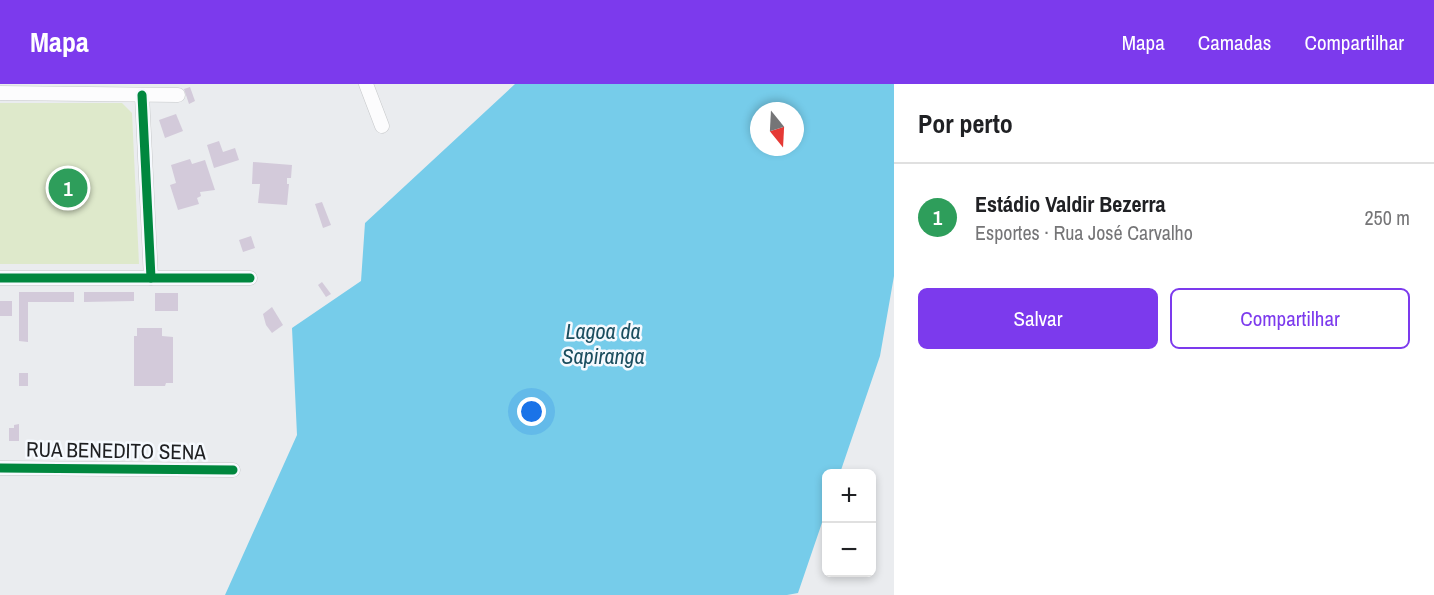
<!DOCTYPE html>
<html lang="pt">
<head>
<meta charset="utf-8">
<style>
  body { margin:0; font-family:"Archivo Narrow",sans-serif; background:#f6f6f6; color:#202124 }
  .controls { position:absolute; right:18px; bottom:18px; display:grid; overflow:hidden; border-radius:9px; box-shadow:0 3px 9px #0003 }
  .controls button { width:54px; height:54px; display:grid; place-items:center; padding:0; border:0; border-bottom:2px solid #e0e0e0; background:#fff; color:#202124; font:30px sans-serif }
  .compass { position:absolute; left:750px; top:18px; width:54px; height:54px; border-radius:50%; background:#fff; box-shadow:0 3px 9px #0003; rotate:162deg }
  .you { position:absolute; left:532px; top:328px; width:21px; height:21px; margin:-15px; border:4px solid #fff; border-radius:50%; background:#1a73e8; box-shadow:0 0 0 9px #1a73e833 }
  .badge { display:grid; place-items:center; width:39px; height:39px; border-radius:50%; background:#7c3aed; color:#fff; font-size:20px; font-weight:700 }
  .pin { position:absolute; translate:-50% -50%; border:3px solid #fff; box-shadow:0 2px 6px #0006 }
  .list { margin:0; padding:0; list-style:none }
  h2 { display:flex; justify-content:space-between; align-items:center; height:78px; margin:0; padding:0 24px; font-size:26px }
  h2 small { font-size:20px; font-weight:400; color:#757577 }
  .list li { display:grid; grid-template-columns:39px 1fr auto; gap:18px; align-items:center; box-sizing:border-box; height:108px; padding:0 24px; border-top:2px solid #e0e0e0 }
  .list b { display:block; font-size:22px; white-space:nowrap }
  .list p { margin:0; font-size:20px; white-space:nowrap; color:#757577 }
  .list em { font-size:20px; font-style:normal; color:#757577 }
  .actions { display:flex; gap:12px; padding:18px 24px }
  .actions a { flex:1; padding:14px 0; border:2px solid #7c3aed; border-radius:9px; text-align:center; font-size:21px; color:#7c3aed }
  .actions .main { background:#7c3aed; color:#fff }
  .map { position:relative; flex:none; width:894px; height:511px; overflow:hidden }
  header { display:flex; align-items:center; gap:36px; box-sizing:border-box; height:84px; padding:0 30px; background:#7c3aed; color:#fff }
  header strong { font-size:28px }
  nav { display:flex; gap:33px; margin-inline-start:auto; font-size:21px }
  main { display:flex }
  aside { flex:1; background:#fff }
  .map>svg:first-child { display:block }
  .green { fill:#dee9cb }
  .water { fill:#76ccea; fill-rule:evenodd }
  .building { fill:#d3cada }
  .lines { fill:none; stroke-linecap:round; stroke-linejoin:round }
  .street-casing { stroke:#c6c8ca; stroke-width:15 }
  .street { stroke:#fcfcfd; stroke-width:14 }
  .cycleway-casing { stroke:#f5f9fe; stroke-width:13 }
  .cycleway { stroke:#00873e; stroke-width:9 }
  .labels { text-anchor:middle; stroke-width:5; stroke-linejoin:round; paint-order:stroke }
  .street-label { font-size:21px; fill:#1e1f21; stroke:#f5f9fe }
  .water-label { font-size:22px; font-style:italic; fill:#1a4d5e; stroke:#f5f9fe }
</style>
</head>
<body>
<header>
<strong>Mapa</strong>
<nav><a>Mapa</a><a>Camadas</a><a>Compartilhar</a></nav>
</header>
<main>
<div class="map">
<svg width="894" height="511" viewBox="0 0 894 511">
  <rect width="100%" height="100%" fill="#eaecef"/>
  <!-- green -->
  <polygon class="green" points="0,19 122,19 132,29 139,180 0,180"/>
  <!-- water -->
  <path class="water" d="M515,0h379v192l-14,80 -40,117 -14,1v37l-28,82 -11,2h-562l72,-160 -5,-107 69,-47 4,-58zM759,27h36v36h-36z"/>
  <!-- building -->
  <g class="building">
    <polygon points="190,3 195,17 189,20 184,5"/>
    <polygon points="176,30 183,47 165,54 159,36"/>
    <polygon points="219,57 223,68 235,64 239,76 214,84 207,61"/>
    <polygon points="190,75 192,80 205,76 215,106 200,108 201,112 197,114 199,120 178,126 170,101 176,99 171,81"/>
    <polygon points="253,78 292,81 291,94 287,94 287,100 289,100 287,121 258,119 260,100 252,100"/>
    <polygon points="322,118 331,141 323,144 315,120"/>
    <polygon points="251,152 255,164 243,168 239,156"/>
    <polygon points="322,198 331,210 326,213 318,201"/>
    <polygon points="19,208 74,208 74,218 28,218 28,258 19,257"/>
    <polygon points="84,208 134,208 134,217 84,218"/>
    <rect x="155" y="209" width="23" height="18"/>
    <rect x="0" y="217" width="12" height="15"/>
    <polygon points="272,223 283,241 272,249 266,241 263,230"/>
    <polygon points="137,244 162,244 162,252 173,253 173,299 166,299 165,302 134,302 134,252 137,252"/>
    <rect x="19" y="289" width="9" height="13"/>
    <polygon points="19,340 19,357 9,357 9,344 14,344 14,341"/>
  </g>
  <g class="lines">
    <!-- street casing -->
    <g class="street-casing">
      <g id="street">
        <polyline points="366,0 382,42"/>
        <polyline points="0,9 178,11"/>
        <polyline points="142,11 151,194"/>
        <polyline points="0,194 250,194"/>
        <polyline points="0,384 233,386"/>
      </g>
    </g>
    <!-- street -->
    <use href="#street" class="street"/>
    <!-- cycleway casing -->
    <g class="cycleway-casing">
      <g id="cycleway">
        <polyline points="142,11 151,194"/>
        <polyline points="0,194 250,194"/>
        <polyline points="0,384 233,386"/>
      </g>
    </g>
    <!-- cycleway -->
    <use href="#cycleway" class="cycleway"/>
  </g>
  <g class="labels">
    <!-- street labels -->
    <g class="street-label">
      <text transform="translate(116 367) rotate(1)" y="7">RUA BENEDITO SENA</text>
    </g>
    <!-- water labels -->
    <g class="water-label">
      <text x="603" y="255">Lagoa da<tspan x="603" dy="25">Sapiranga</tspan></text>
    </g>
  </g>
</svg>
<div class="controls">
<button>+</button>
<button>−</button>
</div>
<svg class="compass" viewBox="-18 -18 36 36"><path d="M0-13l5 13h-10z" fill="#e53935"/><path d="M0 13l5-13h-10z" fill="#757577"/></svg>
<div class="you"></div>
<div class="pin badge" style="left:68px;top:104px;background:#2e9e5b">1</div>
</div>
<aside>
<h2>Por perto<small></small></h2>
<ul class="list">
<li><span class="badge" style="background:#2e9e5b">1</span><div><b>Estádio Valdir Bezerra</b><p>Esportes · Rua José Carvalho</p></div><em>250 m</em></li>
</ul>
<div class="actions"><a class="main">Salvar</a><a>Compartilhar</a></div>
</aside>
</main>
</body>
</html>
